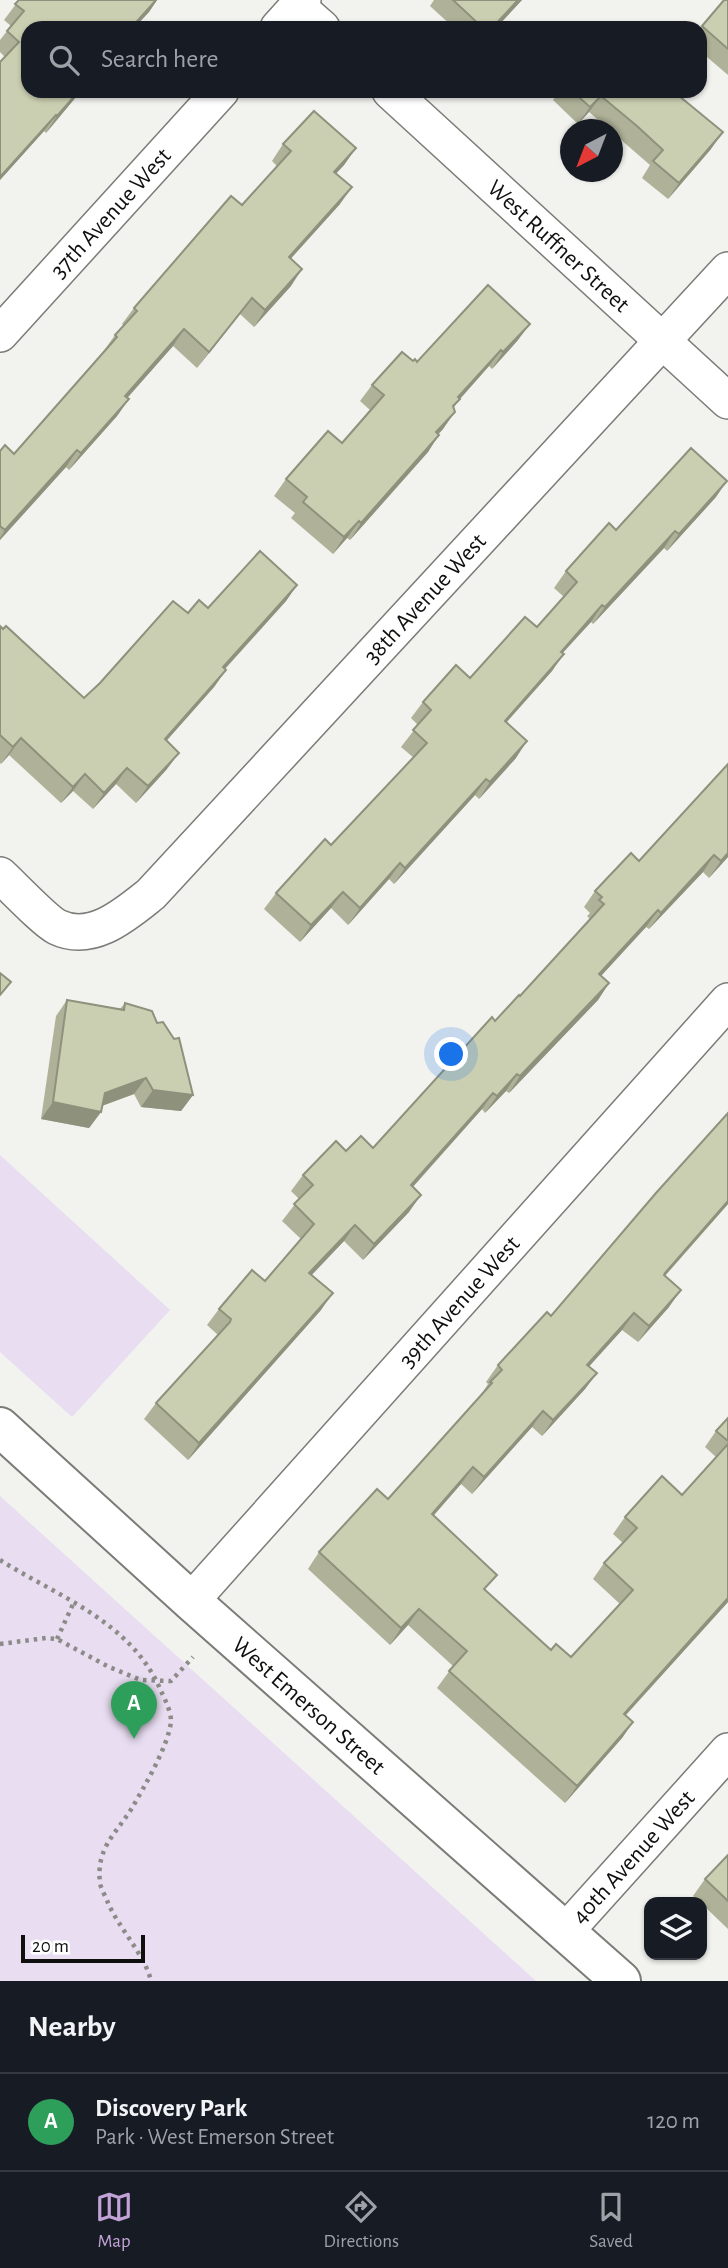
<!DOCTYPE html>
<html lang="en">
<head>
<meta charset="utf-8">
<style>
  body { margin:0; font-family:"Alegreya Sans",sans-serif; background:#242831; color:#f1f3f6 }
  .controls { position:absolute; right:21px; bottom:21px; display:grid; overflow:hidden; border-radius:14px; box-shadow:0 2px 5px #0004 }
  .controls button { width:63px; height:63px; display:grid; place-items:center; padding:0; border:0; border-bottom:2px solid #363941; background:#171b24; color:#f1f3f6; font:35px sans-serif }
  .compass { position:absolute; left:560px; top:119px; width:63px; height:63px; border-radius:50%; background:#171b24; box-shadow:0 2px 5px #0004; rotate:222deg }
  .scale { position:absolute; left:21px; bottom:18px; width:124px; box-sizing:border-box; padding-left:7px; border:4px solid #0f0f0e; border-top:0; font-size:19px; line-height:24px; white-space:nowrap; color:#0f0f0e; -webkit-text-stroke:5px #fff; paint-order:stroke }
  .you { position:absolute; left:452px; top:1055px; width:24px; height:24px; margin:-18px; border:5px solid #fff; border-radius:50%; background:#1a73e8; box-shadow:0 0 0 10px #1a73e833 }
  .badge { display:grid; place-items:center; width:46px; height:46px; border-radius:50%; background:#c2a3d8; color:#fff; font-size:23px; font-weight:700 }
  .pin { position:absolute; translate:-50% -58px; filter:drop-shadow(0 2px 4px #0008) }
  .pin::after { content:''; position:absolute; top:37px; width:24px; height:21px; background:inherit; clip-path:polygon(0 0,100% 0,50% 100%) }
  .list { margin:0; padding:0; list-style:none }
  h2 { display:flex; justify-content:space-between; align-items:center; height:91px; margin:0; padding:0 28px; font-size:30px }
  h2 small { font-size:23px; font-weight:400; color:#9ea1a6 }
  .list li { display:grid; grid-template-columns:46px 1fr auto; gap:21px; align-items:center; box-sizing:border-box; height:98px; padding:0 28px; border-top:2px solid #363941 }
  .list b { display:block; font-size:26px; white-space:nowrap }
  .list p { margin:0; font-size:23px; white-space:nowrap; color:#9ea1a6 }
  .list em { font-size:23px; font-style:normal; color:#9ea1a6 }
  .icon { flex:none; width:38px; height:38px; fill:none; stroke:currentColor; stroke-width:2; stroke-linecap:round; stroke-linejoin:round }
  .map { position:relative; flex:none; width:728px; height:1981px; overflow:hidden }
  .search { position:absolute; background:#171b24; box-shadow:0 2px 5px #0004; left:21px; right:21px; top:21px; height:77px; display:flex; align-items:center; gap:18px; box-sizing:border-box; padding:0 24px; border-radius:21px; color:#9ea1a6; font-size:26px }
  .sheet { height:189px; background:#171b24 }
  nav { display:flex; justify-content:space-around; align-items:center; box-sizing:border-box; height:98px; border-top:2px solid #363941; background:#171b24; font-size:19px; color:#9ea1a6 }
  nav a { display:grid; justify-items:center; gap:4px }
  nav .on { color:#c2a3d8 }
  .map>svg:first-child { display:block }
  .green { fill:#e8ddf1 }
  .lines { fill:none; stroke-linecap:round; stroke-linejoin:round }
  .minor-casing { stroke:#7b7b77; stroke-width:38 }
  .tertiary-casing { stroke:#7b7b77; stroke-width:42 }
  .path { stroke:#8b8b88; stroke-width:4.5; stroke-dasharray:3.5 5; stroke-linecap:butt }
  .minor { stroke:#fff; stroke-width:35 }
  .tertiary { stroke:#fff; stroke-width:38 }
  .wall { fill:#afb298 }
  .shaded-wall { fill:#8e917c }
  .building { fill:#cbcfb1; stroke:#8e917c; stroke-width:2 }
  .labels { text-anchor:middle; stroke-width:5; stroke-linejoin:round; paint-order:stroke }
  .street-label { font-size:24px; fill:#0f0f0e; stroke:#fff }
</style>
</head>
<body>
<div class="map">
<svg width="728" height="1981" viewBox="0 0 728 1981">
  <rect width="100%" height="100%" fill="#f2f2ee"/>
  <!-- green -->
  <g class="green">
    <polygon points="0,1155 170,1310 72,1417 0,1352"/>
    <polygon points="0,1496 536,1981 0,1981"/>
  </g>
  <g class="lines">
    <!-- minor casing -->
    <g class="minor-casing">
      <g id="minor">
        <polyline points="298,7 322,28"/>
        <polyline points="278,28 303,0"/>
        <path id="s1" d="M390,91l338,310"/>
        <path id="s2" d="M0,334l221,-243"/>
        <path id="s3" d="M0,875c12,11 45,46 57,52 35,17 69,-13 94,-33l577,-624"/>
        <path id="s4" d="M191,1601l537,-600"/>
        <path id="s5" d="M566,1931l162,-180"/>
      </g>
    </g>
    <!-- tertiary casing -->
    <g class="tertiary-casing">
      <g id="tertiary">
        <path id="s6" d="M0,1427l191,174 430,380"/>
      </g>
    </g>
    <!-- path -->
    <g class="path">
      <path d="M0,1560c59,37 132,62 161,131 4,8 10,21 10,30 -2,24 -27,66 -39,87 -17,27 -36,40 -32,75 1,6 6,14 8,20 11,25 38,54 43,78"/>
      <polyline points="57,1639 74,1602"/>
      <polyline points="0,1644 46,1638 57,1639 109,1667 141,1680 171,1681 193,1657"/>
    </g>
    <!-- minor -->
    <use href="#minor" class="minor"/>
    <!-- tertiary -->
    <use href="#tertiary" class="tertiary"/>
  </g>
  <!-- wall -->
  <g class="wall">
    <polygon points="19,0 157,0 149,12 134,28 28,28 28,91 81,91 46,133 44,131 0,180 0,62 5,57 0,52 0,40 11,26 4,20"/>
    <polygon points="434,0 522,0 496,28 454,28 430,6"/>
    <polygon points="724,0 728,0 728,75 700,51 700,29"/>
    <polygon points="559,91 673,91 711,149 668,199 642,178 650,165 612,132 612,130 610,130 589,112 578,124 553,100"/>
    <polygon points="283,144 356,148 344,165 336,173 340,204 290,259 291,286 254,327 240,314 197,368 173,346 127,398 129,399 117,416 69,470 66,467 0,540 0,451 14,454 103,352 115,335 124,326 122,324 134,308 242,205 277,166 272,161"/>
    <polygon points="518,340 492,369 489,366 459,400 453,408 443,429 438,434 428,452 350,540 347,538 333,554 291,518 295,513 274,496 286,479 342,443 370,410 360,401 372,385 413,361 417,362"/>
    <polygon points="716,497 667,551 664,548 593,624 591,622 562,653 552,671 507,722 516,758 479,799 475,795 394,884 389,879 348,925 331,908 300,942 264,909 276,893 331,845 414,758 401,747 418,725 411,718 423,702 470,678 537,627 564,597 554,588 566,571 616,530"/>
    <polygon points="297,585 286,601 225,669 226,670 214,687 166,741 167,769 136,803 116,784 93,809 73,791 61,803 9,755 1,764 0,763 0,626 84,698 188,613"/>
    <polygon points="728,764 728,857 709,878 703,872 649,929 646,927 601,976 609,983 598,1000 509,1093 506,1091 485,1113 482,1109 413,1187 409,1212 363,1260 344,1241 312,1275 321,1310 188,1460 144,1419 156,1403 218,1335 207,1325 219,1309 265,1281 301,1239 282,1221 299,1199 291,1191 303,1175 346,1151 373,1148 495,1021 520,996 590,919 587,916 590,913 584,907 595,891 639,861"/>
    <polygon points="67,1000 120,1009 125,1003 157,1023 193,1095 181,1111 141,1107 134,1094 102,1106 101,1112 89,1128 41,1119 56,1016"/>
    <polygon points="728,1113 728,1204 665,1276 669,1307 638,1342 622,1330 589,1366 597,1373 585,1389 542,1436 532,1427 472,1494 461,1484 433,1516 486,1591 551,1650 571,1657 620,1604 593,1579 604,1563 623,1543 613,1534 625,1517 682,1495 716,1457 705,1447 716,1431 728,1418 728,1602 626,1715 633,1722 622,1738 565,1803 437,1688 453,1666 408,1625 390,1645 308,1569 319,1552 388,1499 479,1398 488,1384 486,1382 498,1365 551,1316"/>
    <polygon points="728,1855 728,1929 702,1904 702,1902 700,1902 693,1896 705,1879"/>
  </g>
  <!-- shaded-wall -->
  <g class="shaded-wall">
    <polygon points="156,0 157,0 149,12 134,28 131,28"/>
    <polygon points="518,0 522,0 496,28 492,28"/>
    <polygon points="79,91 81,91 46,133 57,116"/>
    <polygon points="601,96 589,112 578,124 590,107"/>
    <polygon points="56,115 44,131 0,180 0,177"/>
    <polygon points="723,132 711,149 668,199 679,183"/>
    <polygon points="356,148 344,165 323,188 334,172"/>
    <polygon points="352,187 340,204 277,274 289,257"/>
    <polygon points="302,269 291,286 254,327 265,310"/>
    <polygon points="252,298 240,314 197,368 209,352"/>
    <polygon points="530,324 518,340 492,369 503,352"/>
    <polygon points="184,329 173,346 114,413 125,396"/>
    <polygon points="501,350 489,366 459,400 448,415 458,397"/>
    <polygon points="129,399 117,416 69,470 81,453"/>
    <polygon points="455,412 443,429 425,449 436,432"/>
    <polygon points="439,435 428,452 350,540 361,523"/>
    <polygon points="77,450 66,467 0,540 0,538 5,530"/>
    <polygon points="727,481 716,497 667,551 679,534"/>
    <polygon points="359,521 347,538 333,554 344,537"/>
    <polygon points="675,531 664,548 593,624 605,607"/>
    <polygon points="297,585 286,601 211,684 223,667"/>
    <polygon points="602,605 591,622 549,668 561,652"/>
    <polygon points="564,654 552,671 493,737 505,721"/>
    <polygon points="226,670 214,687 153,756 165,739"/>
    <polygon points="21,738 9,755 1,764 13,747"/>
    <polygon points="527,741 516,758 479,799 490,782"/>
    <polygon points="179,753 167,769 136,803 148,786"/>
    <polygon points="127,768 116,784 93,809 104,793"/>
    <polygon points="85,774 73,791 61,803 73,787"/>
    <polygon points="486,779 475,795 394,884 405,868"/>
    <polygon points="728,853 728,857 709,878 721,861"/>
    <polygon points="714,855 703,872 649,929 661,913"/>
    <polygon points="400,863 389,879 348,925 360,908"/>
    <polygon points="343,892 331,908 300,942 311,925"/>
    <polygon points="658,910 646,927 588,990 599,974"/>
    <polygon points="609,983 598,1000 509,1093 520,1076"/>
    <polygon points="517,1074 506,1091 485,1113 497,1096"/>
    <polygon points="146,1078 134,1094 93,1109 105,1093"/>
    <polygon points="153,1090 193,1095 181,1111 141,1107"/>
    <polygon points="493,1093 482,1109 399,1202 411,1185"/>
    <polygon points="53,1102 101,1112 89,1128 41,1119"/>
    <polygon points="421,1195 409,1212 363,1260 374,1244"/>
    <polygon points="728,1201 728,1204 653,1289 665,1273"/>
    <polygon points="355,1225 344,1241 298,1289 309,1273"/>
    <polygon points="681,1290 669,1307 638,1342 649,1326"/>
    <polygon points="333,1293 321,1310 188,1460 199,1443"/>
    <polygon points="634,1313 622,1330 576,1381 587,1365"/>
    <polygon points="597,1373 585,1389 542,1436 553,1420"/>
    <polygon points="543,1411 532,1427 472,1494 484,1477"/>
    <polygon points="473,1467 461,1484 420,1531 432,1514"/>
    <polygon points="728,1598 728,1602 612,1730 624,1714"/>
    <polygon points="419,1609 408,1625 390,1645 401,1628"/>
    <polygon points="633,1722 622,1738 565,1803 577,1786"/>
  </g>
  <!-- building -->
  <g class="building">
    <polygon points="19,0 156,0 131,28 28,28 28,91 79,91 57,116 56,115 0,177 0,62 19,42 7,31 24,11 15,4"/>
    <polygon points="453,0 518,0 492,28 483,28"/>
    <polygon points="724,0 728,0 728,49 702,26"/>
    <polygon points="572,91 673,91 723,132 679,183 653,161 663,150 637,126 601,96 590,107"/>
    <polygon points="314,111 356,148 334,172 352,187 289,257 302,269 265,310 252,298 209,352 184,329 125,396 129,399 81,453 77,450 5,530 0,526 0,451 5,445 14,454 117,337 115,335 137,311 134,308 231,196 242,205 291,151 283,144"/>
    <polygon points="488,285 530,324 503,352 501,350 458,397 460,399 453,406 455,412 436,432 439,435 361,523 359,521 344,537 303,502 307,497 286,479 328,431 342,443 384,395 372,385 402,352 413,361 415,359 417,362"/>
    <polygon points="691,448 727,481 679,534 675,531 605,607 602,605 561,652 564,654 505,721 527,741 490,782 486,779 405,868 400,863 360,908 343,892 311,925 276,893 325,839 331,845 427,743 413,730 431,710 423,702 456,665 470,678 525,617 537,627 577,582 566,571 609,523 616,530"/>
    <polygon points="260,551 297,585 223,667 226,670 165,739 179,753 148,786 127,768 104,793 85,774 73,787 21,738 13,747 0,735 0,626 3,629 6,626 84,698 100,683 173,601 188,613 199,600 208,608"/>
    <polygon points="728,764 728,853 721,861 714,855 661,913 658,910 599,974 609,983 520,1076 517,1074 497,1096 493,1093 411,1185 421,1195 374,1244 355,1225 309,1273 333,1293 199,1443 156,1403 230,1322 231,1319 219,1309 252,1270 265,1281 314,1224 294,1204 313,1185 303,1175 336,1141 346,1151 361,1136 373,1148 492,1017 495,1021 519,995 520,996 604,904 599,900 602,897 595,891 631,853 639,861"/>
    <polygon points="0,973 11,982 0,995"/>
    <polygon points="67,1000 124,1010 125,1003 152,1011 157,1023 163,1022 174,1039 179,1038 193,1095 153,1090 146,1078 105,1093 101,1112 53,1102"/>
    <polygon points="728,1113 728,1201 665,1273 664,1275 681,1290 649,1326 634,1313 587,1365 597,1373 553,1420 543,1411 484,1477 473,1467 432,1514 497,1575 484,1589 551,1650 556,1644 571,1657 633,1590 604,1563 637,1528 625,1517 662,1476 682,1495 728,1444 728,1598 624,1714 633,1722 577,1786 449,1671 467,1651 419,1609 401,1628 319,1552 377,1489 388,1499 492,1383 490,1382 502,1370 498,1365 547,1312 551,1316 656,1193"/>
    <polygon points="728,1418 728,1441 716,1431"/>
    <polygon points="728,1855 728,1901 705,1879"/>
  </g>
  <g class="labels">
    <!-- street labels -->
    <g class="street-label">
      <text dy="8" stroke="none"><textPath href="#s2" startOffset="164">37th Avenue West</textPath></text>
      <text dy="8" stroke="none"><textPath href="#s1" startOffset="229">West Ruffner Street</textPath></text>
      <text dy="8" stroke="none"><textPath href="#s3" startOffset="586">38th Avenue West</textPath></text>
      <text dy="8" stroke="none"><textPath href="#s4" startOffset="402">39th Avenue West</textPath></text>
      <text dy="8" stroke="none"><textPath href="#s6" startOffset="416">West Emerson Street</textPath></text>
      <text dy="8" stroke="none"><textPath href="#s5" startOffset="100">40th Avenue West</textPath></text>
    </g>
  </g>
</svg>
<div class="controls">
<button><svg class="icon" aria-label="layers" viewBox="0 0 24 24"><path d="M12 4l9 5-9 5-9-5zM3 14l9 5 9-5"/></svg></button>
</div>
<svg class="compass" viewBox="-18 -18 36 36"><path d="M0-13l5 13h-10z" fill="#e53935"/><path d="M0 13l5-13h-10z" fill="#9ea1a6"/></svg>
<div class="scale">20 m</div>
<div class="you"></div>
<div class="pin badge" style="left:134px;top:1739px;background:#2e9e5b">A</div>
<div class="search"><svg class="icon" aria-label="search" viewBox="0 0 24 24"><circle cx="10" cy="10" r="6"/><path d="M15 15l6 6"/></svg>Search here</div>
</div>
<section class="sheet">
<h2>Nearby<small></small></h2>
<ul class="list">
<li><span class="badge" style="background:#2e9e5b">A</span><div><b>Discovery Park</b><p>Park · West Emerson Street</p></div><em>120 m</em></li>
</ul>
</section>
<nav>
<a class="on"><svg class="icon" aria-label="map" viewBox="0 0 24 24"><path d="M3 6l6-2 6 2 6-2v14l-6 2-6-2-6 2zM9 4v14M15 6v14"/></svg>Map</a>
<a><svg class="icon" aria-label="directions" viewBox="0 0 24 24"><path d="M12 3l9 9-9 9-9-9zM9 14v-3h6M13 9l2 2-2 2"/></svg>Directions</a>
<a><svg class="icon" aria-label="saved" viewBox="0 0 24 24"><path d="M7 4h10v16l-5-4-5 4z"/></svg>Saved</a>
</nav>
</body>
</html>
